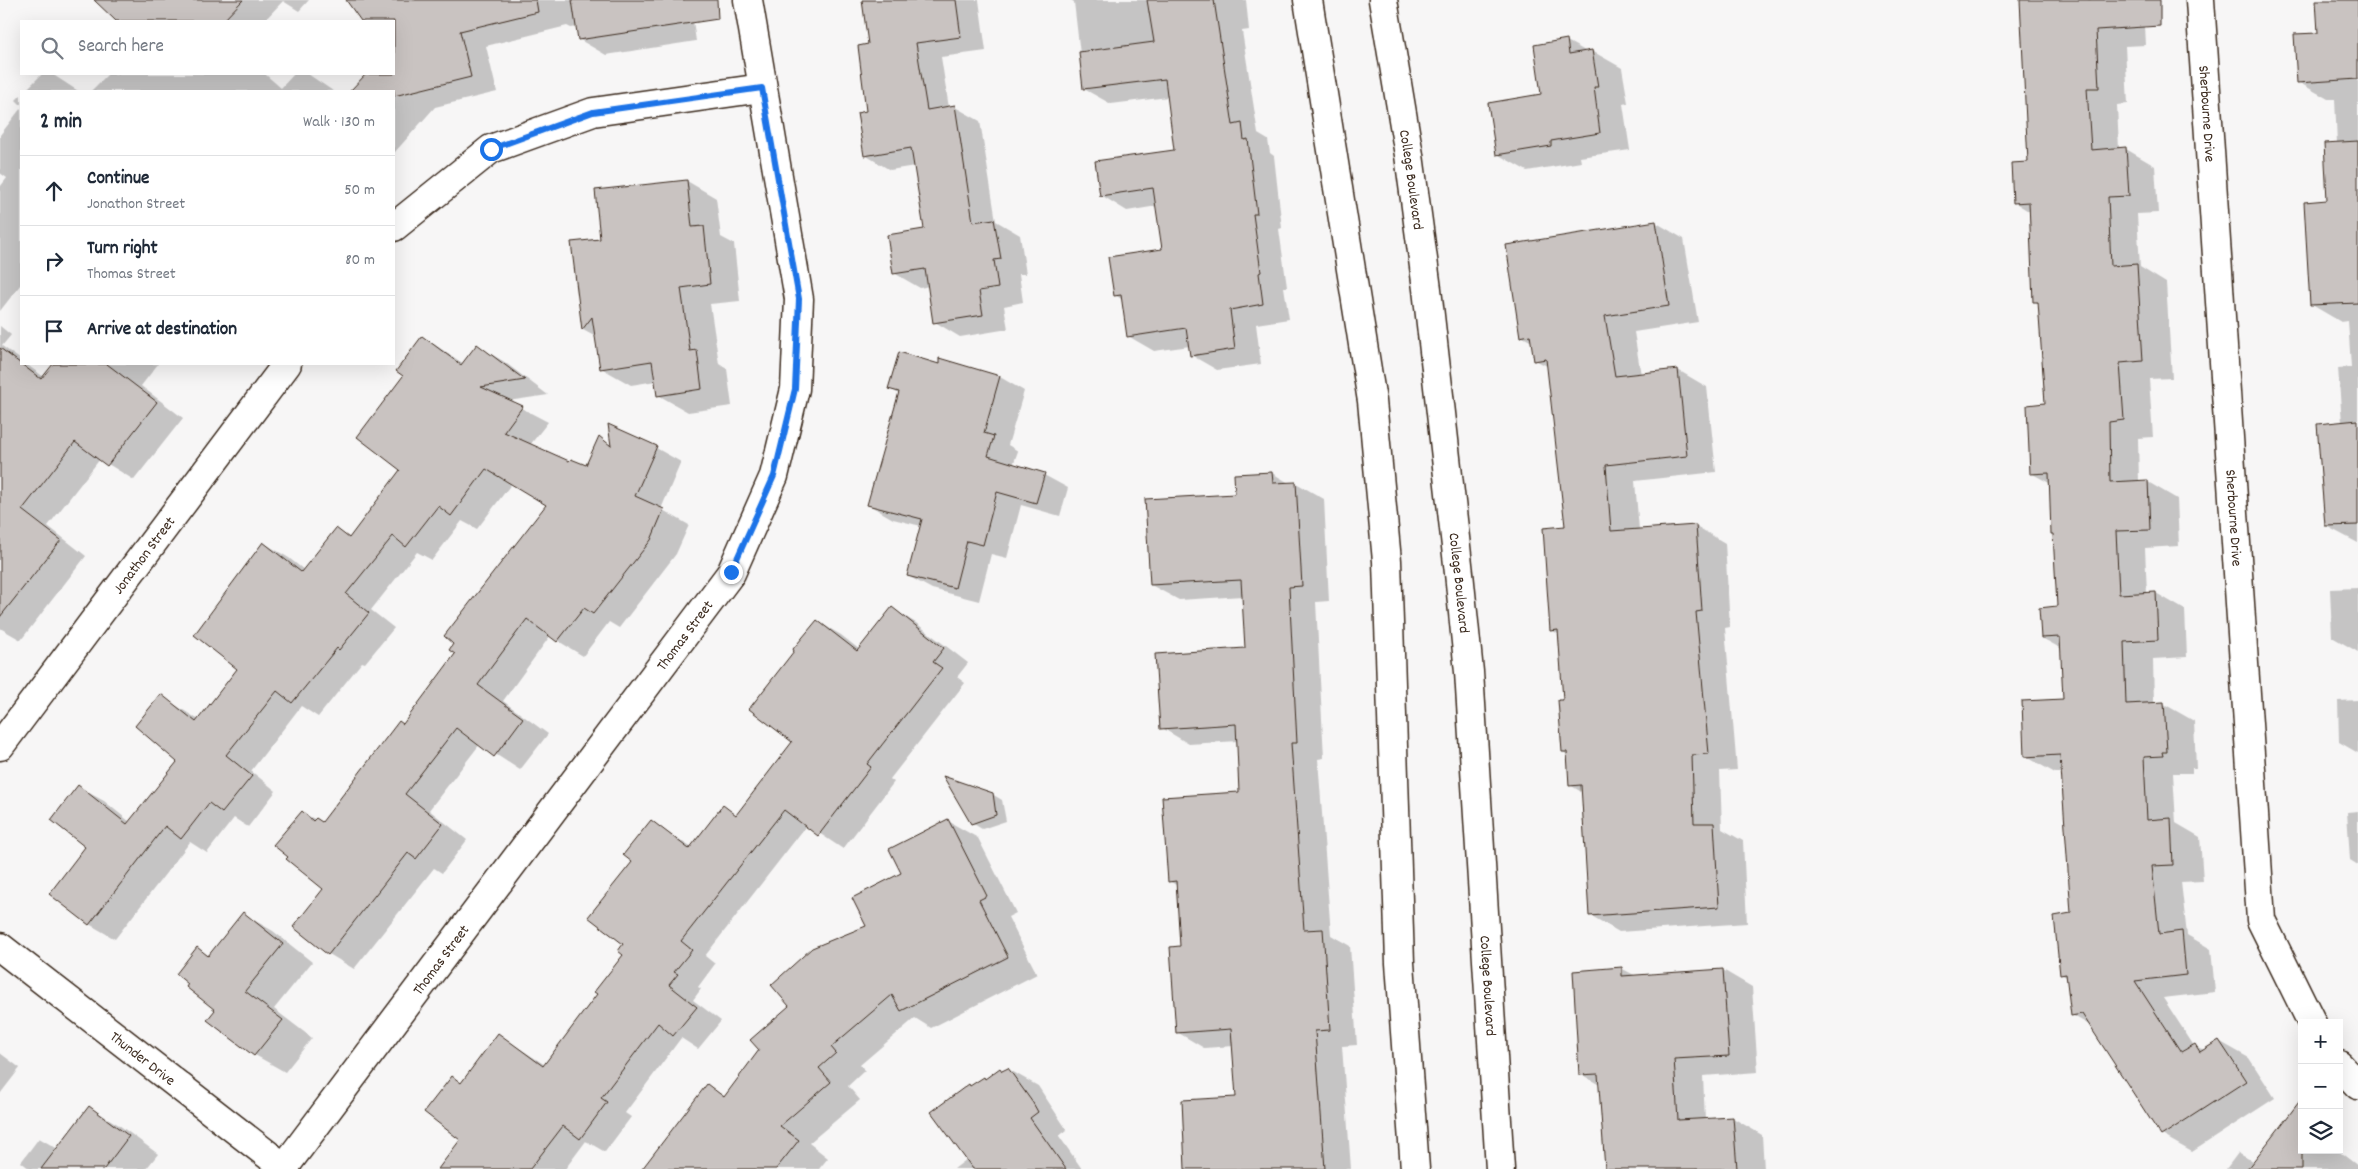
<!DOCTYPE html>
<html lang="en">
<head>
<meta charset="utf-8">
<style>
  body { margin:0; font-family:Dekko,sans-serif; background:#f2f2f3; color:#1f2937 }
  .controls { position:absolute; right:15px; bottom:15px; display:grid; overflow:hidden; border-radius:0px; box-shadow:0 5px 20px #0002 }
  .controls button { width:45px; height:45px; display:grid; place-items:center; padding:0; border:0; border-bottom:1px solid #e0e1e3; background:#fff; color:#1f2937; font:25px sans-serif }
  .stop { position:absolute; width:15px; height:15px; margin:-11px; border:4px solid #1a73e8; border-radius:50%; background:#fff }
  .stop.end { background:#1a73e8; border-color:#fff; box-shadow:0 1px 5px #0008 }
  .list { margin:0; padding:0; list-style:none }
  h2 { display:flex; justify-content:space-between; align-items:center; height:65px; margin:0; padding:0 20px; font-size:21px }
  h2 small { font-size:16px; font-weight:400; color:#747a83 }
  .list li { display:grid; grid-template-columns:32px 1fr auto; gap:15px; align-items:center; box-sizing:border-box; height:70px; padding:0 20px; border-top:1px solid #e0e1e3 }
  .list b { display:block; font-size:19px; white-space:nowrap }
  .list p { margin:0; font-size:16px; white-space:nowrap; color:#747a83 }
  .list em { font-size:16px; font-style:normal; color:#747a83 }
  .icon { flex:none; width:28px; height:28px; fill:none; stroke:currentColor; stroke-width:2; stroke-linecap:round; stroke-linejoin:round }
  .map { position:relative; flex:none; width:2358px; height:1169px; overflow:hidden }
  .search { position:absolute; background:#fff; box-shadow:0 5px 20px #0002; left:20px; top:20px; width:375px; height:55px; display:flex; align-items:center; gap:12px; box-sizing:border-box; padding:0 18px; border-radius:0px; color:#747a83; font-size:19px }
  .panel { position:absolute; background:#fff; box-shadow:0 5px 20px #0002; left:20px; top:90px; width:375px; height:275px; border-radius:0px }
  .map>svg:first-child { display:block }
  .shadow { fill:#0003 }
  .building { fill:#c9c3c1; stroke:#3b2a1e }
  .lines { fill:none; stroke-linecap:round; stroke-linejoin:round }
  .minor-casing { stroke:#3b2a1e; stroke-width:31 }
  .major-casing { stroke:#3b2a1e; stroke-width:31 }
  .minor { stroke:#fff; stroke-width:28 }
  .major { stroke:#fff; stroke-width:28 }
  .route { stroke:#1a73e8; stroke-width:6 }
  .labels { text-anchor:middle; stroke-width:5; stroke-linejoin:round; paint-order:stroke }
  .street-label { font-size:15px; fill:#3b2a1e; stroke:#fff }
</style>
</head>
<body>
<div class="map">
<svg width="2358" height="1169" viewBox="0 0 2358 1169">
  <rect width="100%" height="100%" fill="#f7f6f6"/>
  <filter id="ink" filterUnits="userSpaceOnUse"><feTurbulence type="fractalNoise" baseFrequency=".02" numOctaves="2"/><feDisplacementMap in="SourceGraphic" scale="10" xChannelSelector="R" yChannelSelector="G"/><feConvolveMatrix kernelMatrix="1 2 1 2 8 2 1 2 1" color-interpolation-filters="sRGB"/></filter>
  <g filter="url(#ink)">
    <!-- shadow -->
    <g class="shadow">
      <polygon points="112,0 309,0 299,11 283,1 264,21 118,21 105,9"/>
      <polygon points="419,0 690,0 696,41 606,55 580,40 578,27 571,28 567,26 486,46 497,92 435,107 394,153 394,91 352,91 368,74 394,74 394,46 402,37"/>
      <polygon points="863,0 979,0 986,51 941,57 949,108 955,107 980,121 996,221 1020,235 1026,274 1019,274 1023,302 1004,306 1008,329 960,337 935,322 929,286 920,288 894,273 925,230 915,166 890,170 865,155 869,45"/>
      <polygon points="1071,0 1246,0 1249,30 1242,31 1258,134 1268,140 1270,153 1274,156 1282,228 1279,229 1287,287 1284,287 1289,319 1256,324 1261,364 1217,370 1191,355 1190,346 1154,351 1128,336 1123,300 1115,295 1164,250 1157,206 1127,211 1101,195 1176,151 1168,97 1111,104 1084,89 1074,2"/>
      <polygon points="2022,0 2134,0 2144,6 2146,45 2125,46 2128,104 2117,105 2119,149 2126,149 2155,166 2158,213 2137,214 2140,267 2166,283 2172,378 2149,379 2153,437 2138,438 2139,482 2148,482 2177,499 2179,546 2145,548 2147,594 2156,593 2185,610 2187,657 2153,659 2154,704 2164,704 2194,721 2196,768 2192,768 2192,773 2173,773 2176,823 2200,837 2203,881 2181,882 2187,935 2211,949 2215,992 2163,998 2194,1046 2205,1050 2219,1041 2249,1058 2275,1098 2192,1152 2162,1135 2091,1026 2072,1015 2068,978 2061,974 2072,914 2063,773 2055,773 2025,756 2064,700 2062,649 2042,638 2059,607 2051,484 2031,473 2047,405 2039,304 2034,301 2030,212 2014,202 2029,163"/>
      <polygon points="2317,0 2358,0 2358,543 2326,526 2342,423 2338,368 2351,367 2348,321 2341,322 2312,305 2337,144 2335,99 2328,99 2298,82 2319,34"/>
      <polygon points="1567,41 1587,52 1592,51 1622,68 1628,103 1623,104 1630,150 1580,157 1581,162 1527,171 1497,154 1543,95"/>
      <polygon points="42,74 52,74 78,91 25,91"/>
      <polygon points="108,74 265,74 281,88 294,74 308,74 333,91 91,91"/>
      <polygon points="21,95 21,105 16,100"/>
      <polygon points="21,108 21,284 0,311 0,187 7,178 0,173 0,135"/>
      <polygon points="687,181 716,198 721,237 734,244 740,301 710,304 719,364 727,369 732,406 688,412 658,395 656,381 631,385 601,368 596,337 583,330 573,243 601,240"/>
      <polygon points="1655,222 1684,239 1698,322 1634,332 1641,375 1678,370 1707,387 1716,472 1635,481 1639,530 1696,526 1725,543 1730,627 1725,628 1737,770 1720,771 1722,829 1743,841 1747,923 1619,932 1590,915 1583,793 1570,785 1568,755 1563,752 1565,701 1560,635 1551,630 1566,528 1549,367 1535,360 1532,342 1521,336"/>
      <polygon points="0,326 11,335 2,346 21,360 21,364 26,364 44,377 71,375 79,364 158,364 141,386 183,418 134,480 100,459 48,526 86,556 21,640 0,628"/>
      <polygon points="423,337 464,364 477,346 503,361 548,395 508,401 548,422 530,445 569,463 587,467 599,438 613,446 656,448 681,462 661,509 689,525 676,554 619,628 609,622 583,656 550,636 503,701 548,734 520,770 480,744 429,810 467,840 442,873 434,868 354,969 329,954 294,927 324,888 302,813 323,823 404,725 456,654 548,505 512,483 477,529 462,521 432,560 417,552 371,610 394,628 365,663 362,662 318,717 301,706 251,771 276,791 248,827 234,818 207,853 190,842 115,939 89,924 87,847 78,787 104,801 130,822 178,761 161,696 199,720 239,669 264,543 289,558 304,570 337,530 351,538 402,470 405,376"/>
      <polygon points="940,360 1000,377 1024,391 1008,445 1018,451 1013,465 1044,475 1068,488 1060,516 1021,505 1007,558 991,554 979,601 932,589 908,576 921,526 893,519 869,505 899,394 889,388 941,365"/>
      <polygon points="1272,473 1289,483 1296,483 1324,499 1329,601 1316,602 1324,758 1318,759 1331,935 1350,946 1357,1045 1342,1046 1351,1169 1187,1169 1238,1098 1234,1046 1204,1048 1177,1032 1181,947 1178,886 1169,881 1241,793 1238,741 1189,744 1162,728 1246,649 1243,596 1179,600 1151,585 1236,495"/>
      <polygon points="2358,588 2358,652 2332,637 2330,589"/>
      <polygon points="892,609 916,623 968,663 957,677 965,683 890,779 894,782 843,849 807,825 705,956 715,964 698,987 701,989 693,1000 721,1021 698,1049 681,1038 625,1113 631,1117 605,1152 586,1141 565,1169 440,1169 462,1140 452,1078 462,1083 499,1035 545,1065 599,993 625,954 633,861 651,822 692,848 723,807 737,815 794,742 817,621 841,635 860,650"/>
      <polygon points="2358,700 2358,753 2339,742 2338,701"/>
      <polygon points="992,794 1002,800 1006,821 982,829 972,823"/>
      <polygon points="2358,811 2358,865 2350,860 2347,812"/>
      <polygon points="948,821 978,838 1016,913 1008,917 1037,974 931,1028 915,1018 860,1065 865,1070 848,1086 860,1100 809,1143 828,1158 819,1169 654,1169 708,1086 726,1097 791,1007 868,927 903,874"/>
      <polygon points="243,914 273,931 312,962 274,1009 312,1038 285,1072 255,1055 209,1019 217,1010 197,949 210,956"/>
      <polygon points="1621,968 1636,976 1723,970 1752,987 1758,1072 1703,1076 1705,1120 1733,1118 1762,1135 1764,1169 1606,1169 1601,1086 1581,1074"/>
      <polygon points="0,1053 20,1068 0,1094"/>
      <polygon points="1008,1069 1038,1086 1067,1130 1059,1136 1082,1169 954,1169 967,1159 971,1087"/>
      <polygon points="89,1107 119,1125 158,1154 146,1169 30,1169 21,1162 39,1138 58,1149"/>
      <polygon points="2302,1150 2337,1150 2358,1166 2358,1169 2226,1169 2238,1153 2254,1162"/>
    </g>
    <!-- building -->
    <g class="building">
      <polygon points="94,0 243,0 223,21 116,21"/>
      <polygon points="346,0 536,0 538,12 460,31 471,77 394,96 394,91 350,91 366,74 394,74 394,21 361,21"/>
      <polygon points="572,0 717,0 718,19 578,40"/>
      <polygon points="862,0 956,0 961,37 916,43 927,110 955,105 973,222 994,219 1001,259 994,260 998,288 979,291 983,315 933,323 925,269 893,274 887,235 924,229 911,148 864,156 857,113 866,111 858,46 868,44"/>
      <polygon points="1147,0 1214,0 1233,125 1242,123 1244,140 1248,139 1257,214 1253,214 1261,272 1259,273 1263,304 1230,310 1235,349 1190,356 1186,328 1127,337 1121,295 1114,296 1108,257 1162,249 1153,188 1100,196 1095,161 1174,150 1165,79 1083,89 1079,52 1154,42"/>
      <polygon points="2020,0 2160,0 2160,26 2096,30 2099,88 2087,88 2091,150 2126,147 2129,196 2108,197 2111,266 2137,264 2143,361 2120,363 2124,420 2109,422 2110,482 2148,480 2150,530 2116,531 2119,594 2156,592 2158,640 2124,642 2126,704 2164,702 2167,752 2162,752 2163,756 2144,757 2147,820 2171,818 2173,865 2152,866 2159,934 2182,931 2186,975 2135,981 2181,1052 2195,1044 2200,1052 2219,1040 2246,1081 2161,1136 2082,1014 2071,1016 2066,974 2060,975 2054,916 2071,913 2060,755 2024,757 2022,701 2063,699 2060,637 2041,638 2039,608 2057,606 2053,534 2051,534 2049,473 2030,474 2027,405 2045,403 2038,302 2033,302 2029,202 2013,203 2011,163 2028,162"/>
      <polygon points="2316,0 2358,0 2358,79 2297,83 2294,34 2318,33"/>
      <polygon points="1567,39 1569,54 1592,50 1598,87 1594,87 1600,133 1551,141 1551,146 1496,155 1488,103 1541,94 1534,45"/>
      <polygon points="2358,141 2358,303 2310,305 2304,202 2327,200 2324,143"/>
      <polygon points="687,180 692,227 704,226 710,284 681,288 690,351 697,350 702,389 657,396 652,361 600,369 592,317 582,330 571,242 600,239 595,190"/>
      <polygon points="1656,221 1669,306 1605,316 1615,376 1678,369 1687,456 1606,465 1611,531 1696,525 1702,611 1696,612 1709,754 1692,755 1694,823 1714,823 1719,907 1589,916 1581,785 1569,786 1567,752 1562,752 1558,700 1563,700 1558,630 1550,631 1543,528 1565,526 1546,359 1534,361 1530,335 1520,337 1506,245"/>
      <polygon points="422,336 461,365 477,344 525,380 481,387 523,406 504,432 569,461 571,459 586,465 599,436 611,446 608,424 657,446 635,496 664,509 651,540 593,614 584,608 557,642 527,619 478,685 523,718 494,757 456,728 405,794 443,824 416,859 408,853 328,955 293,927 323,889 286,859 288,857 273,845 302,811 313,821 316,818 322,822 399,721 403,724 455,654 449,650 453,644 444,636 546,505 486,469 451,516 438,506 406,547 393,536 346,594 369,613 339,650 337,648 292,703 277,691 226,755 252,776 222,813 209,803 181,839 165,826 89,925 49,894 85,847 51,820 78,785 127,824 177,762 135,726 161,694 196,722 237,669 194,635 263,542 301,572 336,528 349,538 400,470 357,437 403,376 396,371"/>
      <polygon points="0,348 41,379 53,364 107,364 157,402 107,466 75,442 22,510 61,540 0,617"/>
      <polygon points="899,352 939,364 939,358 1000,376 984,433 994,436 988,456 1045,473 1036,503 997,492 983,545 967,541 955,588 907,576 922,519 867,505 899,392 888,389"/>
      <polygon points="2358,420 2358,525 2325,526 2317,424"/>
      <polygon points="1272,472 1273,483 1296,482 1302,586 1289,587 1297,743 1291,743 1304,930 1323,929 1330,1030 1315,1031 1325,1169 1185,1169 1182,1100 1236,1097 1231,1029 1176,1033 1170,947 1180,946 1176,881 1168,882 1162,797 1239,792 1236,724 1160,729 1155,654 1245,648 1241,580 1150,585 1145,499 1235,494 1234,474"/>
      <polygon points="892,607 944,648 933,662 942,668 867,764 871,767 818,836 784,810 681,941 692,950 674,972 678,974 669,985 697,1007 673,1036 658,1023 601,1098 607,1102 580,1139 563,1126 530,1169 438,1169 460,1140 424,1112 452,1076 461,1083 498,1033 543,1066 597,994 594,992 623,955 618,951 623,944 588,917 632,862 623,855 651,820 689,849 723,805 736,815 792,742 749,709 794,651 793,649 817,620 857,651"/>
      <polygon points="943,776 993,793 996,815 971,824"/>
      <polygon points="948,819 987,896 979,900 1008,957 901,1011 892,995 831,1047 836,1053 819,1068 831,1082 780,1126 799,1140 776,1169 642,1169 707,1084 724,1097 759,1050 750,1040 789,1006 771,985 812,948 866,926 852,898 901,873 889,849"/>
      <polygon points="243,912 283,944 245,991 283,1020 254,1056 207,1020 215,1010 186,987 188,984 176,974 197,947 208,956"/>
      <polygon points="1622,967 1622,976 1723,969 1729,1056 1674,1059 1678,1120 1733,1117 1737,1169 1605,1169 1598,1074 1579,1075 1573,971"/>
      <polygon points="1000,1068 1002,1071 1008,1068 1033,1103 1038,1112 1030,1118 1066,1169 973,1169 931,1112 969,1084 970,1086 984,1077 985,1079"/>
      <polygon points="2302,1098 2302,1169 2247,1169 2273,1136"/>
      <polygon points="89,1106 129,1136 104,1169 41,1169"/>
    </g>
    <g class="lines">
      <!-- minor casing -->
      <g class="minor-casing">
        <g id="minor">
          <path id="s1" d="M2200,0l61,920 51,103"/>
          <polyline points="394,227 491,149 593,112 762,88"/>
          <path id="s2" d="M0,746l287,-382"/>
          <path id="s3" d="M0,947l286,222"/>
          <polyline points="2339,1065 2358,1085"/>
          <path id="s4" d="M283,1169l448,-596 43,-97 21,-87 4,-90 -51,-299"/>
        </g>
      </g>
      <!-- major casing -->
      <g class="major-casing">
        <g id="major">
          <polyline points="1308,0 1372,401 1387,561 1400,963 1415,1169"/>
          <path id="s5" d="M1383,0l26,155 18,134 32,284 10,99 31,497"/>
        </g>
      </g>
      <!-- minor -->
      <use href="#minor" class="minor"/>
      <!-- major -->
      <use href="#major" class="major"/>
    </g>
  </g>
  <g class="lines" filter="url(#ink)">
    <!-- route -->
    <polyline class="route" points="491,149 593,112 762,88 799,299 795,389 774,476 731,572"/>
  </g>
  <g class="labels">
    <!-- street labels -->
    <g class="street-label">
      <text dy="5" stroke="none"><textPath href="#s1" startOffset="114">Sherbourne Drive</textPath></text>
      <text dy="5" stroke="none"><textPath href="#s5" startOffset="182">College Boulevard</textPath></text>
      <text dy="5" stroke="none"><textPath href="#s1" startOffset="519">Sherbourne Drive</textPath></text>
      <text dy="5" stroke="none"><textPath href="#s2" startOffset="239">Jonathon Street</textPath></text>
      <text dy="5" stroke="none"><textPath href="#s5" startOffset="588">College Boulevard</textPath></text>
      <text dy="5" stroke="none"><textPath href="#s4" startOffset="668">Thomas Street</textPath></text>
      <text dy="5" stroke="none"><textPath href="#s4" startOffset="262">Thomas Street</textPath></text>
      <text dy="5" stroke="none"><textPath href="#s5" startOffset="992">College Boulevard</textPath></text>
      <text dy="5" stroke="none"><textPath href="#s3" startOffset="181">Thunder Drive</textPath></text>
    </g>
  </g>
</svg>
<div class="controls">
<button>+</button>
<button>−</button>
<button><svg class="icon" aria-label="layers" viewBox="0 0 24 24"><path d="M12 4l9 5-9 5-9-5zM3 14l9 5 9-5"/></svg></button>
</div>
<div class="stop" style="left:491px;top:149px"></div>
<div class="stop end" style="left:731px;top:572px"></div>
<div class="search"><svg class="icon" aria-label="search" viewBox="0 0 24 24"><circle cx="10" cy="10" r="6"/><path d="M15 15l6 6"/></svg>Search here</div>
<section class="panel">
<h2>2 min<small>Walk · 130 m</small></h2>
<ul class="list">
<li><svg class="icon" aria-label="ahead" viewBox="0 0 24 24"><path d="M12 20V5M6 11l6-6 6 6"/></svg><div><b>Continue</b><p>Jonathon Street</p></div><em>50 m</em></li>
<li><svg class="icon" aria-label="right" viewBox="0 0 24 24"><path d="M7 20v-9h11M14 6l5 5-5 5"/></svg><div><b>Turn right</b><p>Thomas Street</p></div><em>80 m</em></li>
<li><svg class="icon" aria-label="arrive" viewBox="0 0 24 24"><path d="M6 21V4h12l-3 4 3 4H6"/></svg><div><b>Arrive at destination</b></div></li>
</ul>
</section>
</div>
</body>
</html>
